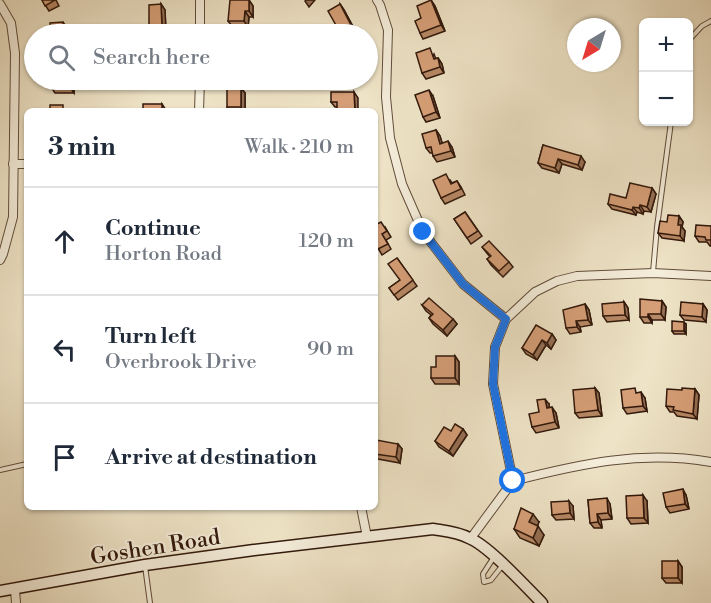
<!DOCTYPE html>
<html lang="en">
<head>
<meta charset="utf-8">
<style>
  body { margin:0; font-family:"Libre Bodoni",serif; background:#f6f6f7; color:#1f2937 }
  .controls { position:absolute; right:18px; top:18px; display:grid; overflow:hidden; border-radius:9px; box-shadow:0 2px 4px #0004 }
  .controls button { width:54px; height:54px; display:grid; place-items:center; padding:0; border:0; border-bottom:2px solid #e0e1e3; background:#fff; color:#1f2937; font:30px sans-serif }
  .compass { position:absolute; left:567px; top:18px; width:54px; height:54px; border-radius:50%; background:#fff; box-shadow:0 2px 4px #0004; rotate:218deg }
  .stop { position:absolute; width:18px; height:18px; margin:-14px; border:4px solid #1a73e8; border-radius:50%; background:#fff }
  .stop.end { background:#1a73e8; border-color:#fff; box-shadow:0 2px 6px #0008 }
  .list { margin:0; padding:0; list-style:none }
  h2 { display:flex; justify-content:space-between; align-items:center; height:78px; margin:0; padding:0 24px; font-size:26px }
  h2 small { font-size:20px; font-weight:400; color:#747a83 }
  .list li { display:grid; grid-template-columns:39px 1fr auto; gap:18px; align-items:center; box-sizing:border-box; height:108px; padding:0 24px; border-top:2px solid #e0e1e3 }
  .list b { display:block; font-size:22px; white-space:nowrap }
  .list p { margin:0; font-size:20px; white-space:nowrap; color:#747a83 }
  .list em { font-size:20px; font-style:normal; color:#747a83 }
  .icon { flex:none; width:33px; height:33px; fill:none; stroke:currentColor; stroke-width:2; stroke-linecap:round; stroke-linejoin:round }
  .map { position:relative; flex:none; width:711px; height:603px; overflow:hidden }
  .search { position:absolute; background:#fff; box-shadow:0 2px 4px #0004; left:24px; top:24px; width:354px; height:66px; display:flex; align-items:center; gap:15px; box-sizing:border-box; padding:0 21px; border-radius:33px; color:#747a83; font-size:22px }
  .panel { position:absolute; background:#fff; box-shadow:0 2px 4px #0004; left:24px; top:108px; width:354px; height:402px; border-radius:9px }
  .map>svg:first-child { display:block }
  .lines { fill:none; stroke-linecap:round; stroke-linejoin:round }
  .lane-casing { stroke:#614c3a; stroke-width:6 }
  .street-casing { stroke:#614c3a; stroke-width:10 }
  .secondary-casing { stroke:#32190c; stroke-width:13 }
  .lane { stroke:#f4edda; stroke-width:4 }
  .street { stroke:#f4edda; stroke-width:8 }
  .secondary { stroke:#f4edda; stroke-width:10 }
  .wall { fill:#b78865; stroke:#32190c; stroke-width:1.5 }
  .shaded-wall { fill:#956f53; stroke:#32190c; stroke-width:1.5 }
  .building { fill:#d59e76; stroke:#32190c; stroke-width:1.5 }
  .route { stroke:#1a73e8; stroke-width:8 }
  .labels { text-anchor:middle; stroke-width:4.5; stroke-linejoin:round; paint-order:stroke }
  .street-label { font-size:22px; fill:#32190c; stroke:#f4edda }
</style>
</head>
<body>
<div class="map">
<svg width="711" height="603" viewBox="0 0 711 603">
  <rect width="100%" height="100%" fill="#eee3c6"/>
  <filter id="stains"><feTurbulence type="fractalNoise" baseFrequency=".00333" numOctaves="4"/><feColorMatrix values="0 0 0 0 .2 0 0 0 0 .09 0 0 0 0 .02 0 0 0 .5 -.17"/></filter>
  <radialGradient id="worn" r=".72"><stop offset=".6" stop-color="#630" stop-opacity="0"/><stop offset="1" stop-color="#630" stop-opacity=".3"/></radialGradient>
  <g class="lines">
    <!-- lane casing -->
    <g class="lane-casing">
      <g id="lane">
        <polyline points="688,41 702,26 711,21"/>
        <polyline points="653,272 657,227 671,122"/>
        <polyline points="0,470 27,464"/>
        <polyline points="494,557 483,574 484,582 491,580 502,566"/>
        <polyline points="145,566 150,603"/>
      </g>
    </g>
    <!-- street casing -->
    <g class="street-casing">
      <g id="street">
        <polyline points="200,0 200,34"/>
        <polyline points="377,0 380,5 388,30 386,97 390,138 402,184 423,232 463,284 506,319"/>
        <polyline points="0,4 11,23 15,53 13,217 3,254 0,260"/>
        <polyline points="199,111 200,80"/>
        <polyline points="13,164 27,164"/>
        <polyline points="513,481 493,384 495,347 506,319 535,292 557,281 577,276 653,273 711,276"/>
        <polyline points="361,507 367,537"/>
        <path d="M471,538l42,-57c67,-17 128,-31 198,-19"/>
        <polyline points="15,590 16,603"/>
      </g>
    </g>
    <!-- secondary casing -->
    <g class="secondary-casing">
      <path id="secondary" d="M0,591l145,-26 109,-15 179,-21c12,2 25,3 36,9 20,8 56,48 73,65"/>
    </g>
    <!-- lane -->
    <use href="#lane" class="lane"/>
    <!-- street -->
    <use href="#street" class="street"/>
    <!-- secondary -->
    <use href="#secondary" class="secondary"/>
  </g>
  <!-- wall -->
  <g class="wall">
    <polygon points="42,0 56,0 59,6 49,11"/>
    <polygon points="249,0 253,6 253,17 249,17 248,27 232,26 228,21"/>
    <polygon points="431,0 435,6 445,31 423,39 420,33 421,18"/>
    <polygon points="161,4 165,10 166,32 153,32 149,27"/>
    <polygon points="340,4 344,10 357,34 341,34"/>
    <polygon points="434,54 436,59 438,58 442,64 444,73 426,79 422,73"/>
    <polygon points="51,80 74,80 74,93 55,93 51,87"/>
    <polygon points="241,88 245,93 245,111 229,111 227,107"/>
    <polygon points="433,96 440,118 426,122 423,117"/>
    <polygon points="358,98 337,107 335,107 331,102"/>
    <polygon points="436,130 440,136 442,143 452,147 455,157 437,162 433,156 433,153 430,153 426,148"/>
    <polygon points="543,145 585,162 582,170 562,164 559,173 542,168 538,163"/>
    <polygon points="450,180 452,183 457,181 461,187 465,195 445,204 441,198"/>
    <polygon points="652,188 656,194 651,212 644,211 643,214 637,212 636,215 612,209 608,204"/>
    <polygon points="465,212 482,236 471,244 454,219"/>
    <polygon points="679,216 683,222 682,227 685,231 684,241 662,238 658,233 667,222"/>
    <polygon points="711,226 711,246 710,246 707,242 699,242 695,236"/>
    <polygon points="385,227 391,237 386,240 391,249 382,255 375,243"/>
    <polygon points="482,247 509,262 513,267 503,277 491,265 487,259 490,257"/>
    <polygon points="397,258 417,286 398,300 389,288 400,280"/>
    <polygon points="662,301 666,307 665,320 652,320 652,323 644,323 640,317"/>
    <polygon points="624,302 628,308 629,320 607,322 603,316"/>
    <polygon points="585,304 589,310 592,325 580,327 581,332 570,334 566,328"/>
    <polygon points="703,304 707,310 706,322 684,320 680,315"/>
    <polygon points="422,305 453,319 457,324 447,336 433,324 429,318 431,315 426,311"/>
    <polygon points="686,324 686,334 674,334 672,331"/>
    <polygon points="552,334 556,340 551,349 546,345 537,360 526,354 522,348"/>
    <polygon points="455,356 459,362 459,384 435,384 431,378 436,367"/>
    <polygon points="595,388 599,393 602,416 579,418 575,413"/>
    <polygon points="695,389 699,395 697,419 677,416 674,412 670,412 666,406 682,390"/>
    <polygon points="645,398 647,411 627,414 623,408"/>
    <polygon points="549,404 549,407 556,413 559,428 536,433 532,427 539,412"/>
    <polygon points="463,429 467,435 453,456 439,447 435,441 451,431"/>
    <polygon points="398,444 402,449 400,463 378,459 375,455 375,446"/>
    <polygon points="686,495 689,509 670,513 666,507"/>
    <polygon points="588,500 610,504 612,519 601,520 602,528 594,528 590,523"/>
    <polygon points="647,501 648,523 631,524 627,518"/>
    <polygon points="573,506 574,519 556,520 552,515"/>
    <polygon points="539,522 537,526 544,535 539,546 520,538 514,529"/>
    <polygon points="678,561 682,567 682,583 666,583 662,578"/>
  </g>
  <!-- shaded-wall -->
  <g class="shaded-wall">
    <polygon points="249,0 253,6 253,17 249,11"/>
    <polygon points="306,0 315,0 309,7 305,1"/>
    <polygon points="431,0 435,6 445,31 441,25"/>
    <polygon points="161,4 165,10 166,32 162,26"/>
    <polygon points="340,4 344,10 357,34 353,29"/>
    <polygon points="245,11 249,17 248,27 244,21"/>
    <polygon points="63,22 67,28 67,34 64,34"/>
    <polygon points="438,58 442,64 444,73 440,67"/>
    <polygon points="70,80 74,80 74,93 70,87"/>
    <polygon points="241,88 245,93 245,111 243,111 241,107"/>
    <polygon points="429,90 433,96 440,118 436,112"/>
    <polygon points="354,92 358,98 358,111 355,111"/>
    <polygon points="162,104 166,110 166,111 162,111"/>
    <polygon points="436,130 440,136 444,149 440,144"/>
    <polygon points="448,141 452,147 455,157 451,151"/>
    <polygon points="581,156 585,162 582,170 578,165"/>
    <polygon points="558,159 562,164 559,173 555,168"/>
    <polygon points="652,188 656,194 651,212 647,207"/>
    <polygon points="640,205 644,211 643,214 639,208"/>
    <polygon points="633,207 637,212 636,215 632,210"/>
    <polygon points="679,216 683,222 682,227 685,231 684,241 680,236 678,225"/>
    <polygon points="662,301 666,307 665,320 661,314"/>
    <polygon points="624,302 628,308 629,320 625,315"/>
    <polygon points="585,304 589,310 592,325 588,320"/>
    <polygon points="703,304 707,310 706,322 702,317"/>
    <polygon points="648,314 652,320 652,323 648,317"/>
    <polygon points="453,319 457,324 447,336 443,330"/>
    <polygon points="576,321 580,327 581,332 577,327"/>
    <polygon points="684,322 686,324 686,334 684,331"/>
    <polygon points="552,334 556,340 551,349 547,343"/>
    <polygon points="542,340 546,345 537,360 533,355"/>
    <polygon points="455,356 459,362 459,384 455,378"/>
    <polygon points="595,388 599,393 602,416 598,410"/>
    <polygon points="695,389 699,395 697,419 693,414"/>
    <polygon points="641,392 645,398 647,411 643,406"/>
    <polygon points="545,399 549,404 550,414 547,408"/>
    <polygon points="552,407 556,413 559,428 555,422"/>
    <polygon points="463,429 467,435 453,456 449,451"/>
    <polygon points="398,444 402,449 400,463 396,457"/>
    <polygon points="683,489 686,495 689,509 685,504"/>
    <polygon points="643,495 647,501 648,523 644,518"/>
    <polygon points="607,498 610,504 612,519 608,513"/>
    <polygon points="569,501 573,506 574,519 570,513"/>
    <polygon points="533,514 539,522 535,531 529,522"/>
    <polygon points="597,514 601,520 602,528 598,522"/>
    <polygon points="538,526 544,535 539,546 533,538"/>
    <polygon points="678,561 682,567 682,583 678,578"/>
  </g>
  <!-- building -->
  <g class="building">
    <polygon points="42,0 55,0 45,6"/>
    <polygon points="230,0 249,0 249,11 245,11 244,21 228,21"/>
    <polygon points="431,0 441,25 420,33 415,21 421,18 417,6"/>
    <polygon points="161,4 162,26 149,27 149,5"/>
    <polygon points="340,4 353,29 342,34 341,34 328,11"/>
    <polygon points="63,22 64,34 51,34 50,23"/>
    <polygon points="430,48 434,59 438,58 440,67 422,73 416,53"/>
    <rect x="51" y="80" width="19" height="7"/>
    <rect x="227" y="88" width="14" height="19"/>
    <polygon points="429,90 436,112 423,117 415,95"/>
    <polygon points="331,92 354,92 355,111 337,111 337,102 331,102"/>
    <rect x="143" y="104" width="19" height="7"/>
    <rect x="50" y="105" width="13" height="6"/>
    <polygon points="436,130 440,144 448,141 451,151 433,156 431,147 426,148 422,134"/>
    <polygon points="543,145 581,156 578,165 558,159 555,168 538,163"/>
    <polygon points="446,174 451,184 457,181 461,189 441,198 433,180"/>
    <polygon points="630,183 652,188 647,207 640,205 639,208 633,207 632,210 608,204 610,194 626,198"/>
    <polygon points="465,212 478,231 467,238 454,219"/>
    <polygon points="668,215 679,216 678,225 681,225 680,236 658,233 660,221 667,222"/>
    <polygon points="381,222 387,231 382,234 388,244 378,249 375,243 375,225"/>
    <polygon points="696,225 711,226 711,240 706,240 705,237 695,236"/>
    <polygon points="489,241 509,262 499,271 487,259 491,256 482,247"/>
    <polygon points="397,258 413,280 394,295 389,288 400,280 388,264"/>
    <polygon points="429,298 453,319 443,330 429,318 433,314 422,305"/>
    <polygon points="640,299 662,301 661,314 648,314 648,317 640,317"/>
    <polygon points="624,302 625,315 603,316 602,304"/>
    <polygon points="681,302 703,304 702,317 680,315"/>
    <polygon points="585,304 588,320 576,321 577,327 566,328 563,310"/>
    <polygon points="672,321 684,322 684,331 672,331"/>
    <polygon points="536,325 552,334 547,343 542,340 533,355 522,348"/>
    <polygon points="436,356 455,356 455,378 431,378 431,367 436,367"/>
    <polygon points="595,388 598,410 575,413 573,390"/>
    <polygon points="635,388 636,393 641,392 643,406 623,408 621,390"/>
    <polygon points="682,388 695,389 693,414 673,410 674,407 666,406 667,389 682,390"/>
    <polygon points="545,399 547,408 552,407 555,422 532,427 529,414 539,412 537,400"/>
    <polygon points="455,424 463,429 449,451 435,441 444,427 451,431"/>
    <polygon points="376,440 398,444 396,457 375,454"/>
    <polygon points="683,489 685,504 666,507 663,493"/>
    <polygon points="643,495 644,518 627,518 626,496"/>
    <polygon points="607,498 608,513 597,514 598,522 590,523 588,500"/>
    <polygon points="569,501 570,513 552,515 551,502"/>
    <polygon points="521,508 533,514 529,522 538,526 533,538 514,529"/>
    <rect x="662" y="561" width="16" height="17"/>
  </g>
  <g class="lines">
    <!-- route -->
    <polyline class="route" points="423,232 463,284 506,319 495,347 493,384 513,481"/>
  </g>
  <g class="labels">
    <!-- street labels -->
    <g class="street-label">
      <text transform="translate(155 546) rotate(-9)" y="8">Goshen Road</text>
    </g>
  </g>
  <rect width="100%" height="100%" filter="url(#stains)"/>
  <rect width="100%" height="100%" fill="url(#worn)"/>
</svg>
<div class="controls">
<button>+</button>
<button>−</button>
</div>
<svg class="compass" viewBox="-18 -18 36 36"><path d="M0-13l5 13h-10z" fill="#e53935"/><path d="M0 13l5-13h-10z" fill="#747a83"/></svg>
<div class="stop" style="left:513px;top:481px"></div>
<div class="stop end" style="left:423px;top:232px"></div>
<div class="search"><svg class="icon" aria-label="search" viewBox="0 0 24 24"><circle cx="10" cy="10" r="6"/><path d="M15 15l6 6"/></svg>Search here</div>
<section class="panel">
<h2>3 min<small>Walk · 210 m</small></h2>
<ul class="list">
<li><svg class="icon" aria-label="ahead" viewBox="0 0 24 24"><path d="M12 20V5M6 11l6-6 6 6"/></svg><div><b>Continue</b><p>Horton Road</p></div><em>120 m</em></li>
<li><svg class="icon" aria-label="left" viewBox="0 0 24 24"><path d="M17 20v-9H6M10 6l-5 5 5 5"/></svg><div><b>Turn left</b><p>Overbrook Drive</p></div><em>90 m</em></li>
<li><svg class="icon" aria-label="arrive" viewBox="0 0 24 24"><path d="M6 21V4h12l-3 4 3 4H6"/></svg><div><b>Arrive at destination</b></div></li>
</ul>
</section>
</div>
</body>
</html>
